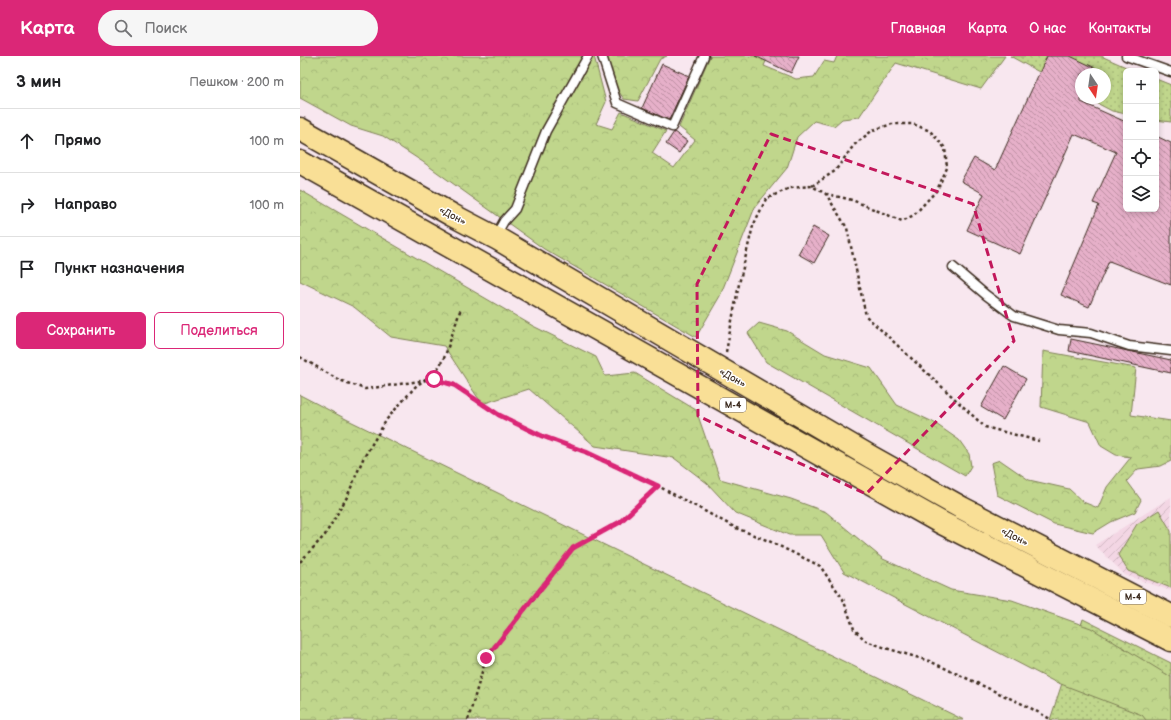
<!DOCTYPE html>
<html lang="ru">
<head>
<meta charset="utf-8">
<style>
  body { margin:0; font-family:"Balsamiq Sans",sans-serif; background:#f6f6f6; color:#202124 }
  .controls { position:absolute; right:12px; top:12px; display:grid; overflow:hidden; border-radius:6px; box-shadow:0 2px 6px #0003 }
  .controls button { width:36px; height:36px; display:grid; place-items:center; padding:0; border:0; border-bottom:1px solid #e0e0e0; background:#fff; color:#202124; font:20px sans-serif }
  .compass { position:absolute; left:775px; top:12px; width:36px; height:36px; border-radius:50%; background:#fff; box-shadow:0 2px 6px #0003; rotate:167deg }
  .stop { position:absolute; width:12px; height:12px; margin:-9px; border:3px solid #db2777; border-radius:50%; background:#fff }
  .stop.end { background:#db2777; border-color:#fff; box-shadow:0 1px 4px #0008 }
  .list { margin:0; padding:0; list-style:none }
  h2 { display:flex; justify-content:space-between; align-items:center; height:52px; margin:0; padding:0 16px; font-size:17px }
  h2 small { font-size:13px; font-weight:400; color:#757577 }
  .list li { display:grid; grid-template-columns:26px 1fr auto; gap:12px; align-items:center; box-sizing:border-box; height:64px; padding:0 16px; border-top:1px solid #e0e0e0 }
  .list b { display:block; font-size:15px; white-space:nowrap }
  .list em { font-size:13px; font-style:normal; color:#757577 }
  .actions { display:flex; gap:8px; padding:12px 16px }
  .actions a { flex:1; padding:9px 0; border:1px solid #db2777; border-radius:6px; text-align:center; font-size:14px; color:#db2777 }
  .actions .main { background:#db2777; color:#fff }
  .icon { flex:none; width:22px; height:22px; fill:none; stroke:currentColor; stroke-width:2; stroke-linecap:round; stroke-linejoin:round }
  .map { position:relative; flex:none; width:871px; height:664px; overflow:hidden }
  header { display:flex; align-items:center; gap:24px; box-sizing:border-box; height:56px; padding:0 20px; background:#db2777; color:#fff }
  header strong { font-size:19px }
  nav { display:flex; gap:22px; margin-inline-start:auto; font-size:14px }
  .search { width:280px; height:36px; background:#f6f6f6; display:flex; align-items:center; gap:10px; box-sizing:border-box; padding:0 14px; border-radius:22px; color:#757577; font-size:15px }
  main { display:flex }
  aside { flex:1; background:#fff }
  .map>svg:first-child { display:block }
  .industrial { fill:url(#industrial-furrows) }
  .grass { fill:url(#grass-dots); stroke:#7e8055 }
  .forest { fill:url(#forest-crowns); stroke:#7e8055 }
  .building { fill:url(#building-back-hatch); stroke:#3b2a1e }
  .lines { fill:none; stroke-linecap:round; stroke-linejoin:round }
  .lane-casing { stroke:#3b2a1e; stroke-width:11 }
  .highway-casing { stroke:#3b2a1e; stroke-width:25 }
  .path { stroke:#3b2a1e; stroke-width:2.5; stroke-dasharray:3 3; stroke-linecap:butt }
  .lane { stroke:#fff; stroke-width:8 }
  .highway { stroke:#f9df96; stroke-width:22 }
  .route { stroke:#db2777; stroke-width:5 }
  .marked { fill:none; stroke:#c2185b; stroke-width:3; stroke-dasharray:8 5; stroke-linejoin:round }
  .labels { text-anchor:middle; stroke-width:3; stroke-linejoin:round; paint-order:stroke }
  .shield { fill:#fff; stroke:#766a62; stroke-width:1 }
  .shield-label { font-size:9px; font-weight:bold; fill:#3b2a1e }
  .street-label { font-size:10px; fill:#3b2a1e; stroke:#fff }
</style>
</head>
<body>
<header>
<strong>Карта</strong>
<div class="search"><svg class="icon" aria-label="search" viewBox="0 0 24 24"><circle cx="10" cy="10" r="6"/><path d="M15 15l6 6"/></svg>Поиск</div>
<nav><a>Главная</a><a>Карта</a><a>О нас</a><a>Контакты</a></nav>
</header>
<main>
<aside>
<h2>3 мин<small>Пешком · 200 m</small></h2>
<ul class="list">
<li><svg class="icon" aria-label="ahead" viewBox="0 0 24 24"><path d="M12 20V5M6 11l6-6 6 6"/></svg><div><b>Прямо</b></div><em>100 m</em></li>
<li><svg class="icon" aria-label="right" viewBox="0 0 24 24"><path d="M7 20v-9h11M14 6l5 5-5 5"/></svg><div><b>Направо</b></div><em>100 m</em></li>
<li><svg class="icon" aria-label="arrive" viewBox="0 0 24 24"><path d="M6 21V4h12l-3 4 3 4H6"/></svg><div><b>Пункт назначения</b></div></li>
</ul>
<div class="actions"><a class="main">Сохранить</a><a>Поделиться</a></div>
</aside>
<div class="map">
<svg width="871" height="664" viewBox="0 0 871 664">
  <defs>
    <pattern id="industrial-furrows" width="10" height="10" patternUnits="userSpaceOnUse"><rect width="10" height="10" fill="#f3d6e4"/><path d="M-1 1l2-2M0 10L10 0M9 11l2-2" fill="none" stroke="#d1b8c3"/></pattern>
    <pattern id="grass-dots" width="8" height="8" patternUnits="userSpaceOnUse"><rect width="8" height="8" fill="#c0d68c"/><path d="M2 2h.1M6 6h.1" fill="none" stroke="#a6b878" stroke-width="1.8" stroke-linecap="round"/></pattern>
    <pattern id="forest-crowns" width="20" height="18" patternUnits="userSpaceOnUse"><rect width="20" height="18" fill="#c0d68c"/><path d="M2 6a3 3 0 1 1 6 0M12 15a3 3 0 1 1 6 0" fill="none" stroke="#a6b878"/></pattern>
    <pattern id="building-back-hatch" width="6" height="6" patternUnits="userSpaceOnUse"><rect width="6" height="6" fill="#e6b0c9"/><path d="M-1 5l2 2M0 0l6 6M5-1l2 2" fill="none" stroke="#bc8fa3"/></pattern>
  </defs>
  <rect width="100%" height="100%" fill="#f8e7ef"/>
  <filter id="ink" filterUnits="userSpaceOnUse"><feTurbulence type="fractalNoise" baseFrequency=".025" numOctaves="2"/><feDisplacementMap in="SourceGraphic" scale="8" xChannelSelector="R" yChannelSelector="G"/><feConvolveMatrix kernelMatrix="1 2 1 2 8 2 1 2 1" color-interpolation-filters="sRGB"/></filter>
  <g filter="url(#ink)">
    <!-- industrial -->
    <polygon class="industrial" points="871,441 871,535 825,519 795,489"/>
    <!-- grass -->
    <g class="grass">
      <polygon points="710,0 801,0 835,15 826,15 826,58 812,55 787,42 805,42 805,18 781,18 781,39"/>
      <polygon points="856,23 871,29 871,66 856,64"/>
      <polygon points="783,563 871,607 871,664 750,664"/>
    </g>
    <!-- forest -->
    <g class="forest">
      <polygon points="0,0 294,0 306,46 296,68 312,73 321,56 366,75 352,97 374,112 395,84 379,71 410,0 468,0 464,10 496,23 514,21 524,5 534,7 537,0 705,0 681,33 596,7 559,61 542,63 534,70 514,65 497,81 487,112 455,151 420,240 396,281 244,193 123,106 83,80 51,70 0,42"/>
      <polygon points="308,0 367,0 360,3 338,45 324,43 317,33 307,4"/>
      <polygon points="0,134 233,270 296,301 305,320 335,317 396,354 420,423 491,443 526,456 583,503 651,534 712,544 791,572 871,621 871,664 846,664 842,659 753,625 544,516 521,479 489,479 435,457 407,427 374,402 295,390 229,333 182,348 144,290 91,281 54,251 0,225"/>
      <polygon points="459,267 487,275 525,298 571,312 597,349 633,366 659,384 669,398 671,410 665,420 466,306 448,277"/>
      <polygon points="743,295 836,312 831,359 871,365 871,405 861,410 838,413 827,425 841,444 835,456 811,466 793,477 754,468 697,439 691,407 700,404 729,424 769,433 783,446 798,452 807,431 831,401 816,399 801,390 790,366 741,351"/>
      <polygon points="0,339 48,364 664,664 0,664"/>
      <polygon points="859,454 871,475 871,532 828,515 818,499 837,468"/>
    </g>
    <!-- building -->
    <g class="building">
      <polygon points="455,0 499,0 491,17"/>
      <polygon points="747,0 770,0 808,18 781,18 781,46 826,66 826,153 856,153 856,80 871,87 871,229 809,205 789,251 761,239 799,149 793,147 816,96 774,78 720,198 667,174 684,138 661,125 674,102 695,114"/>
      <polygon points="362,8 389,20 369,64 342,52"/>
      <polygon points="374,76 387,85 379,97 366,88"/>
      <polygon points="513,171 529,180 514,207 498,198"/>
      <polygon points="771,283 871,304 871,317 769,295"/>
      <polygon points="704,310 726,323 703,364 681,351"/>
    </g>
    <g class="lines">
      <!-- lane casing -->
      <g class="lane-casing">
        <g id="lane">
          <polyline points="302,0 317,47 372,71 404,0"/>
          <polyline points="826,0 871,16"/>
          <polyline points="195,181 204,165 215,153 246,75 288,0"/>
          <polyline points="653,211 686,239 714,260 759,274 791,277 829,290 871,295"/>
        </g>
      </g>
      <!-- highway casing -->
      <g class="highway-casing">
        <g id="highway">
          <polyline points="0,73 152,159 198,183 571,401 662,452 871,560"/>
          <polyline points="0,106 640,466 871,584"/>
        </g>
      </g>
      <!-- path -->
      <g class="path">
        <polyline points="512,130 535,115 554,89 573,74 592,68 613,68 630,75 645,92 647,112 637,134 614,159 602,165 552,144 527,138"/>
        <polyline points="426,296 439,228 453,170 466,143 490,132 512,130 526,138 547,172 566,260 685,371 739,385"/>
        <polyline points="0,301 39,324 65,333 134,323 154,329 199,359 242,380 285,396 324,414 358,430 436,472 469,485 520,510 543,543 554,573 566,585 589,593 629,605 727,650 752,664"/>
        <polyline points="0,506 25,479 47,441 63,403 87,363 115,331 137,314 145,300 161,252"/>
        <polyline points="168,664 186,602 273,492 320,466 358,430"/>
      </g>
      <!-- lane -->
      <use href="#lane" class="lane"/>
      <!-- highway -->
      <use href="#highway" class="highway"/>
    </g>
  </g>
  <g class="lines" filter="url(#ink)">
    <!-- route -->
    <polyline class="route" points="134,323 154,329 199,359 242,380 286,396 358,430 320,466 273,492 186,602"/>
  </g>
  <!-- marked area -->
  <path class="marked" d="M471,78l202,70 41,137 -148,153 -168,-78 -1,-132z"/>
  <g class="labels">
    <!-- shield labels -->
    <g class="shield">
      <rect x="420" y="342" width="26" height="14" rx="3"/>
      <rect x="820" y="534" width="26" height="14" rx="3"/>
    </g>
    <g class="shield-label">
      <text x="433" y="352">М-4</text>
      <text x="833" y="544">М-4</text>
    </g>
    <!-- street labels -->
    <g class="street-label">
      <text transform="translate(153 159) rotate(28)" y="4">«Дон»</text>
      <text transform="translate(433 321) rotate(30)" y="4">«Дон»</text>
      <text transform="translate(715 480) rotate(28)" y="4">«Дон»</text>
    </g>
  </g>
</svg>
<div class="controls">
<button>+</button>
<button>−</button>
<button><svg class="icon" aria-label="locate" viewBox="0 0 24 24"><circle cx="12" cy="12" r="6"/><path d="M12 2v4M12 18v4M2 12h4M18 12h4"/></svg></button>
<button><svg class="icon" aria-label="layers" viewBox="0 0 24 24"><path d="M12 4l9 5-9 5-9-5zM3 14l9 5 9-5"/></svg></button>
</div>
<svg class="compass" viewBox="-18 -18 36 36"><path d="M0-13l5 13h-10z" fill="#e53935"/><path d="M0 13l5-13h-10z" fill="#757577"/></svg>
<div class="stop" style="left:134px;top:323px"></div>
<div class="stop end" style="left:186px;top:602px"></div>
</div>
</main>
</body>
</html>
